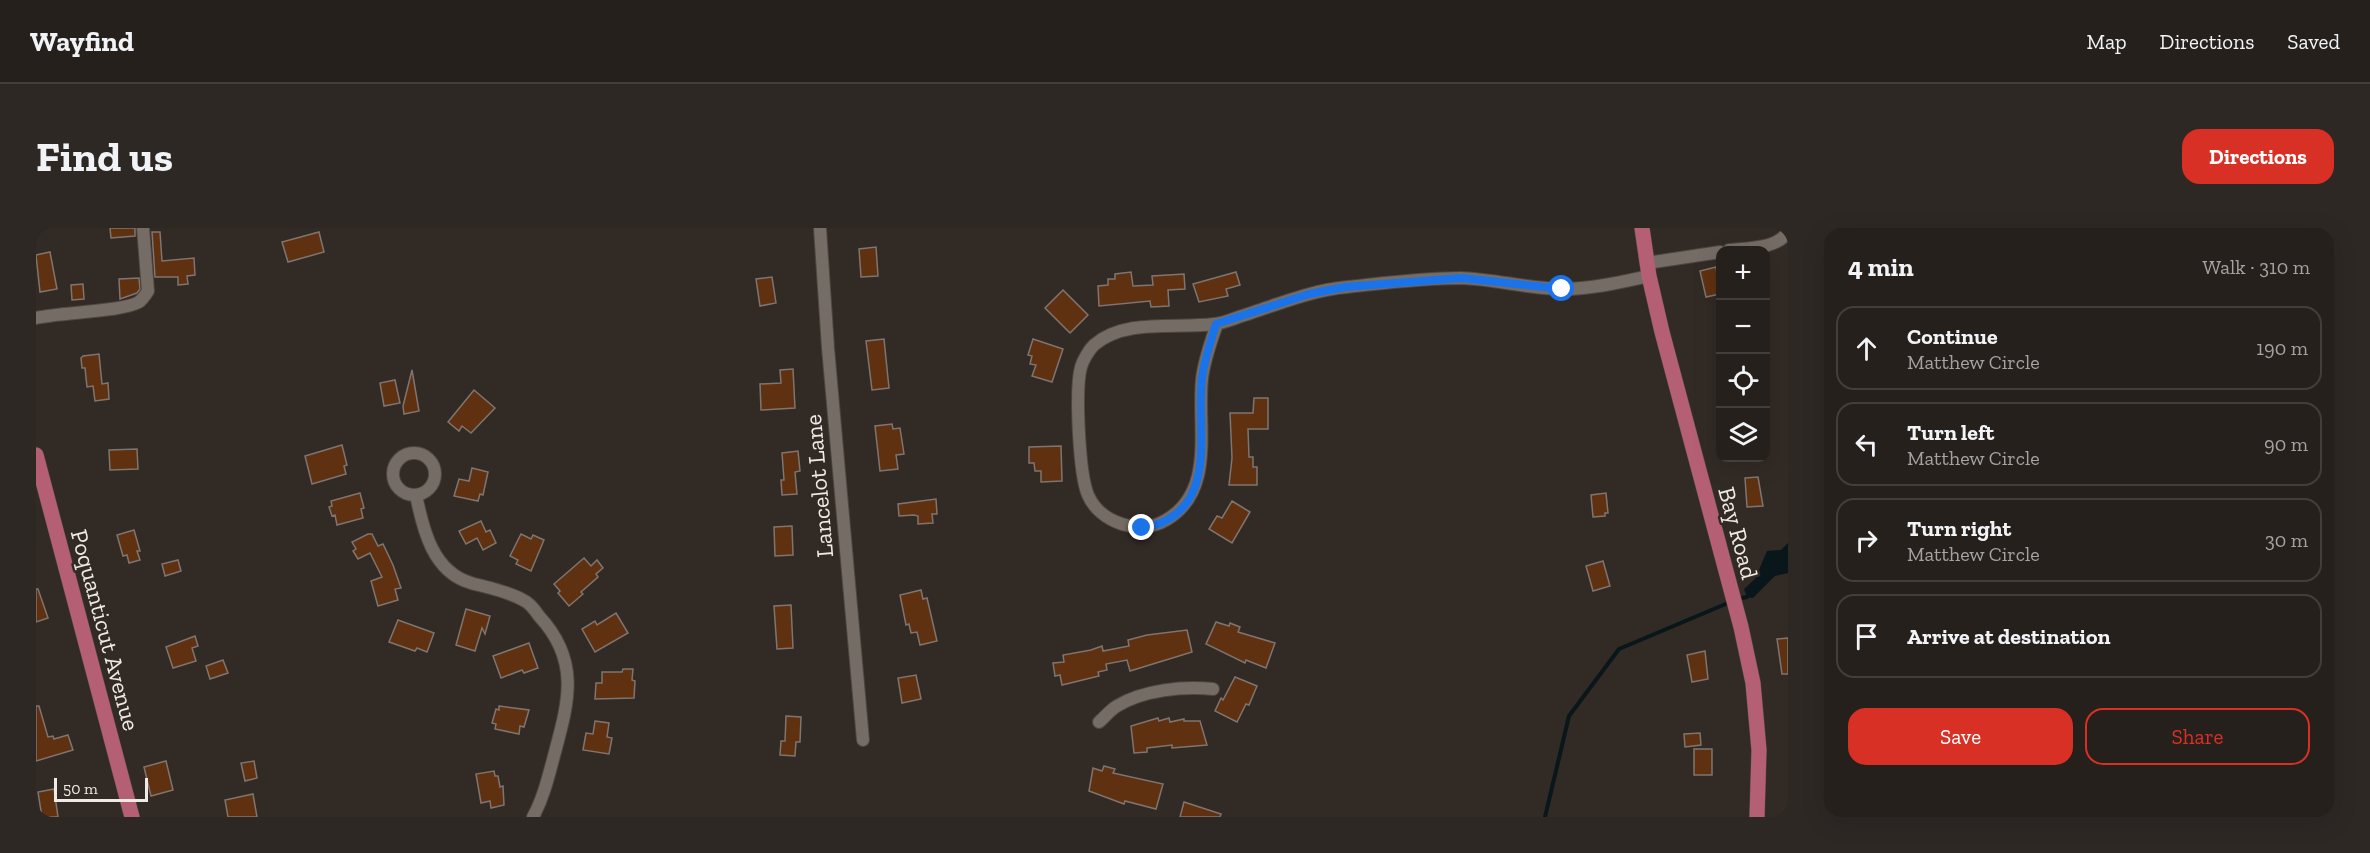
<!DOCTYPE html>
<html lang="en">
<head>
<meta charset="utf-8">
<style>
  body { margin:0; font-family:"Zilla Slab",serif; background:#2e2825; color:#f1f3f6 }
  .controls { position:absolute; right:18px; top:18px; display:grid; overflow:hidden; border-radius:12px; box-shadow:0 6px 24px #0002 }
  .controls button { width:54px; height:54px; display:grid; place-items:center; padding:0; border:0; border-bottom:2px solid #423e3b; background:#26201c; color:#f1f3f6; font:30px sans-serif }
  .scale { position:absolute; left:18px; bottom:15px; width:94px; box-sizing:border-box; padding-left:6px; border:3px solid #efeae6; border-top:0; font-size:16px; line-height:21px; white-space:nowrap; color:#efeae6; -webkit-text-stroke:4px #322a25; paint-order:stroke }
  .stop { position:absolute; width:18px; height:18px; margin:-14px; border:4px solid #1a73e8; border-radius:50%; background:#fff }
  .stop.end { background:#1a73e8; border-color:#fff; box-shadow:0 2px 6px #0008 }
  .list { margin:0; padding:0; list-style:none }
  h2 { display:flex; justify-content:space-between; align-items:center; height:78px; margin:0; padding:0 24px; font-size:26px }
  h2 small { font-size:20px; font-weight:400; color:#a4a3a3 }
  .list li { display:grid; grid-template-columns:39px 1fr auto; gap:18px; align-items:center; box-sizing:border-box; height:84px; margin:0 12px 12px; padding:0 12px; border:2px solid #423e3b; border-radius:18px }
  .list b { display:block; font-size:22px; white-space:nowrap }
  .list p { margin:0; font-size:20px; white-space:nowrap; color:#a4a3a3 }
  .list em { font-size:20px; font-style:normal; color:#a4a3a3 }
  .actions { display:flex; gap:12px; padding:18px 24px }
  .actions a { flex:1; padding:14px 0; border:2px solid #d93025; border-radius:18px; text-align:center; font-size:21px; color:#d93025 }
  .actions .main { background:#d93025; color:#fff }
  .icon { flex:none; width:33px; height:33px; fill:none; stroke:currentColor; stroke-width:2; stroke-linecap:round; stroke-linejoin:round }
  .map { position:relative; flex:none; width:1752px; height:589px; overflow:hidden; border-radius:18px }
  header { display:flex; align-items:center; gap:36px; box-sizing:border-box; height:84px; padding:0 30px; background:#26201c; border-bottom:2px solid #423e3b }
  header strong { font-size:28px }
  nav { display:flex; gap:33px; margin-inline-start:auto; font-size:21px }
  .intro { display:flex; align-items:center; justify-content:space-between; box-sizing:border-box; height:144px; padding:0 36px }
  h1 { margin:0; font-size:42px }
  .button { padding:15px 27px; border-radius:18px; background:#d93025; color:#fff; font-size:21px; font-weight:700 }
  main { display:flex; gap:36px; padding:0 36px }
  aside { flex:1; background:#26201c; border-radius:18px; box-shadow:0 6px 24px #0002 }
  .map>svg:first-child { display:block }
  .water { fill:#09171a }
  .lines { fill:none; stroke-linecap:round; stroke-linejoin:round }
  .stream { stroke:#09171a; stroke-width:4 }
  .building { fill:#5f3110; stroke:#7f7570; stroke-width:1.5 }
  .minor-casing { stroke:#4d4742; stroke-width:14 }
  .major-casing { stroke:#4d4742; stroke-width:16 }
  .minor { stroke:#756c66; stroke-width:12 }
  .major { stroke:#b45f74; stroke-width:15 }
  .route { stroke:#1a73e8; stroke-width:8 }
  .labels { text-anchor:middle; stroke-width:5; stroke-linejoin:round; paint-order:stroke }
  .street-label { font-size:24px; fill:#efeae6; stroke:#322a25 }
</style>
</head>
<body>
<header>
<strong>Wayfind</strong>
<nav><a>Map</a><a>Directions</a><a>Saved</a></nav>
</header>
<div class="intro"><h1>Find us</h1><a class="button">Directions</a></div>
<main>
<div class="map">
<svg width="1752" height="589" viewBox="0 0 1752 589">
  <rect width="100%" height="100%" fill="#322a25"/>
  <!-- water -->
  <polygon class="water" points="1752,315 1752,345 1739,348 1717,370 1711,369 1708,361 1719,351 1731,323 1745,322"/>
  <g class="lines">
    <!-- stream -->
    <g class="stream">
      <polyline points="1706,370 1711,369"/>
      <polyline points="1509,589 1533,488 1583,421 1692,375"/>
    </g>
  </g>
  <!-- building -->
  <g class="building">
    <polygon points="74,0 99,0 99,8 75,10"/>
    <polygon points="116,4 124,4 126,33 158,30 159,47 151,48 152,56 142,57 142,49 119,49"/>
    <polygon points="283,4 288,24 252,34 246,14"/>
    <polygon points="840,19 842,48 825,49 823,21"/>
    <polygon points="14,24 21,61 4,64 0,27"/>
    <polygon points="1680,39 1684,66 1670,69 1664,43"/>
    <polygon points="1095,44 1097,58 1117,57 1116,48 1148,46 1149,61 1132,62 1133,78 1115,79 1114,73 1063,78 1062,58 1072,57 1072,51 1079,51 1079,46"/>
    <polygon points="1200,44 1204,57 1190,61 1192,68 1163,74 1157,56"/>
    <polygon points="736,49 740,75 724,78 720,51"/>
    <polygon points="103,50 104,61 101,65 84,71 83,51"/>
    <polygon points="47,56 48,71 36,72 35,57"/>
    <polygon points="1027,62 1052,87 1034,105 1009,80"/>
    <polygon points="848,111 853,160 836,162 830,113"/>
    <polygon points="997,111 1027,121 1016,154 996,148 1000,137 994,136 996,128 992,127"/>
    <polygon points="63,126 66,156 72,155 73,171 59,173 57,158 51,159 49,140 46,140 45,130 47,128"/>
    <polygon points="757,141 759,180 725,182 724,156 745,155 744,142"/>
    <polygon points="376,142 383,183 368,186 367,178"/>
    <polygon points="359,152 364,175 348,178 344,155"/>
    <polygon points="438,162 459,180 435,205 426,198 423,203 412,194"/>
    <polygon points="1218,170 1232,170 1232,201 1212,201 1213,229 1217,229 1217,239 1221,239 1221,257 1193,257 1196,230 1194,185 1217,185"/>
    <polygon points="856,196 857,201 864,200 868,226 860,227 862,241 844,243 839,198"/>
    <polygon points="306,217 311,237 308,238 310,246 276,256 269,228"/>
    <polygon points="1025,218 1026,253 1005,254 1005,243 999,243 998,235 993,235 993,219"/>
    <polygon points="101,221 102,241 74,242 73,222"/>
    <polygon points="762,223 764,243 759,244 761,266 746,267 745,252 748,252 746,225"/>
    <polygon points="436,240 452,244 447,267 444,266 442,273 418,268 423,251 433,253"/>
    <polygon points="1722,249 1727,278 1711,279 1709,250"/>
    <polygon points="324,265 328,280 325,281 327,290 301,297 299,287 296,288 293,279 296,278 295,273"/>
    <polygon points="1570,265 1572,285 1569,285 1569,288 1557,289 1555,267"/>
    <polygon points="900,271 901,286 896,286 897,295 882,296 882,288 878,287 863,288 862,276"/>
    <polygon points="1196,273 1214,284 1196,315 1173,301 1181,288 1186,290"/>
    <polygon points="445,293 450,304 454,302 460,315 447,322 441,310 430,316 423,303"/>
    <polygon points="756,298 757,327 739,328 738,299"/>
    <polygon points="98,302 104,323 101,323 104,332 93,335 91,327 87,328 81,307"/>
    <polygon points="332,306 336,306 342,318 347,316 357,337 365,360 359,361 362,372 342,378 335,353 346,349 334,325 322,331 317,323 320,321 316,314"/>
    <polygon points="485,306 495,311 497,307 508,312 495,343 480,336 482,332 474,328"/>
    <polygon points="548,330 555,338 561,332 567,340 560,346 562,349 545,364 547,366 533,378 522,365 524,363 518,356"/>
    <polygon points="142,332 145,343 129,348 126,336"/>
    <polygon points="1567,333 1574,358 1557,363 1550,338"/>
    <polygon points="0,361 2,361 12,390 0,394"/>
    <polygon points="885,362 887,371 891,370 901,413 884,417 881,404 875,405 873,396 870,397 864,367"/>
    <polygon points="755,377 757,420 741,421 738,378"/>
    <polygon points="430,381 454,388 449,406 446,400 439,423 420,417"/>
    <polygon points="580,385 592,405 559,424 546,401 559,393 561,397"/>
    <polygon points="362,392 398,405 391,424 381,420 379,423 353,414"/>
    <polygon points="1180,394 1193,398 1194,395 1204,399 1202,404 1239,415 1230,440 1210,432 1209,435 1170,416"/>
    <polygon points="1151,402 1156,424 1094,443 1091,432 1070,436 1071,442 1062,444 1063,448 1026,457 1024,447 1019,448 1017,435 1028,434 1027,427 1055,422 1066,418 1067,423 1093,418 1092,412 1111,407"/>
    <polygon points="159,408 162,418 156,420 160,433 137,440 130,419"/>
    <polygon points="1752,410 1752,446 1746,446 1741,411"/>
    <polygon points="493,415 502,440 488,445 486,442 465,450 457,428"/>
    <polygon points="1669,423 1672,451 1656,454 1651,427"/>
    <polygon points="187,432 192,445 174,451 170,438"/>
    <polygon points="587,441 597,441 596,452 599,453 598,470 559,471 560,455 566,455 566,444 586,444"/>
    <polygon points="880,447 885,471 866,475 862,450"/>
    <polygon points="1199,449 1221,458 1213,477 1210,476 1201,494 1179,483 1185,470 1187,472"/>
    <polygon points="0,478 3,478 12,509 17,508 18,511 32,507 37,522 0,533"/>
    <polygon points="463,478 493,482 488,499 484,498 483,506 459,501 460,496 456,495 460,481 463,482"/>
    <polygon points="750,488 765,489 764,514 760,514 759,528 744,527 745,513 749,513"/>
    <polygon points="1122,490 1123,493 1133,490 1134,494 1148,491 1148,493 1164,493 1171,517 1136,520 1136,517 1111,520 1111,524 1098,525 1095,498"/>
    <polygon points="559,493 573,495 571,509 576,510 573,526 547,522 550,505 557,506"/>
    <polygon points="1664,505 1665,517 1649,519 1648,506"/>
    <rect x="1658" y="521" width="18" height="26"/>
    <polygon points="130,533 137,562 115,568 108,539"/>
    <polygon points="218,533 221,550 209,553 205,535"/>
    <polygon points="1068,538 1079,541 1077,545 1127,556 1120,581 1089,573 1088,576 1053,563 1057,540 1066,543"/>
    <polygon points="458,543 459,548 462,548 464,559 467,558 468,577 455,580 454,573 445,575 440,546"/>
    <polygon points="18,561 22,589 6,589 2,564"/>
    <polygon points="217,566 221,589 192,589 189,572"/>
    <polygon points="1148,574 1185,586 1184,589 1144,589"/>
  </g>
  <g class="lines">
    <!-- minor casing -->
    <g class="minor-casing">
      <g id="minor">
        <polyline points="784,0 792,120 827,512"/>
        <path d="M1693,22c18,-2 50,-1 59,-19"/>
        <polyline points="1611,35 1684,24"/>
        <path d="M0,90c25,-6 85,-6 103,-16 4,-3 7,-8 9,-11l-5,-63"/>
        <path d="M1181,96c-6,18 -13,36 -15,55 -5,48 14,112 -36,141 -26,16 -66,3 -78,-25 -9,-21 -13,-106 -7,-128 2,-7 8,-17 13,-22 31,-27 82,-16 120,-21 11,-1 23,-7 34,-10 33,-11 65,-24 99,-27 38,-4 76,-9 113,-9 35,1 69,11 103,11 29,0 58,-7 86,-13"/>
        <circle cx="378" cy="246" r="21"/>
        <path d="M380,267c7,35 17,77 55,88 18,5 36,8 52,17 7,3 12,10 16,16 41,44 30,84 16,136 -6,22 -11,45 -22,65"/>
        <path d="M1063,494c6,-5 11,-12 18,-16 26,-16 66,-20 96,-17"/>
      </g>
    </g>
    <!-- major casing -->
    <g class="major-casing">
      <g id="major">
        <polyline points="1606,0 1613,48 1626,104 1705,399 1717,455 1723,522 1721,589"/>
        <polyline points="0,227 96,589"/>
      </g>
    </g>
    <!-- minor -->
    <use href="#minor" class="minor"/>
    <!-- major -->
    <use href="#major" class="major"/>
  </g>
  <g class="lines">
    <!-- route -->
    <path class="route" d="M1106,300c8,-2 16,-3 23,-7 52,-26 31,-96 37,-143 2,-18 9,-37 14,-54l93,-30 36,-7 117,-9 100,11"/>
  </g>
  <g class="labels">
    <!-- street labels -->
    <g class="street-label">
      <text transform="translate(783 258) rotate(-95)" y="8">Lancelot Lane</text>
      <text transform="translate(1702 305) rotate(75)" y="8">Bay Road</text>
      <text transform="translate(69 402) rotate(75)" y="8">Poquanticut Avenue</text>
    </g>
  </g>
</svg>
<div class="controls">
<button>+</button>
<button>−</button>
<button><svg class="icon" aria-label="locate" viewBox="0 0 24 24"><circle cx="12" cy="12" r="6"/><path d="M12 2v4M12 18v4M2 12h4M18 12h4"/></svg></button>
<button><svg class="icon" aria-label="layers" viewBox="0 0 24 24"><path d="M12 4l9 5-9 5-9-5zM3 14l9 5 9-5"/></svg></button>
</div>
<div class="scale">50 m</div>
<div class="stop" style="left:1526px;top:61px"></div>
<div class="stop end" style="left:1106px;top:300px"></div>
</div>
<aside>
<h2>4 min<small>Walk · 310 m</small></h2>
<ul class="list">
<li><svg class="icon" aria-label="ahead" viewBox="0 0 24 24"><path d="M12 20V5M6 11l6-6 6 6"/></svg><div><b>Continue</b><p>Matthew Circle</p></div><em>190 m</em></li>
<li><svg class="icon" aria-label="left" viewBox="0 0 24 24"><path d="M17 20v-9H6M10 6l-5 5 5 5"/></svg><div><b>Turn left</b><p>Matthew Circle</p></div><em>90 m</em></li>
<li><svg class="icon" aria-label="right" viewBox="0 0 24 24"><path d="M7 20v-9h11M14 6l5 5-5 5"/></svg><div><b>Turn right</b><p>Matthew Circle</p></div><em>30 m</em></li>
<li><svg class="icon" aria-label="arrive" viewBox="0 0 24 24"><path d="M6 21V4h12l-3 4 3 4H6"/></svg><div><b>Arrive at destination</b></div></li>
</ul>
<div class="actions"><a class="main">Save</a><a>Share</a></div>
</aside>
</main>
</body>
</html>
